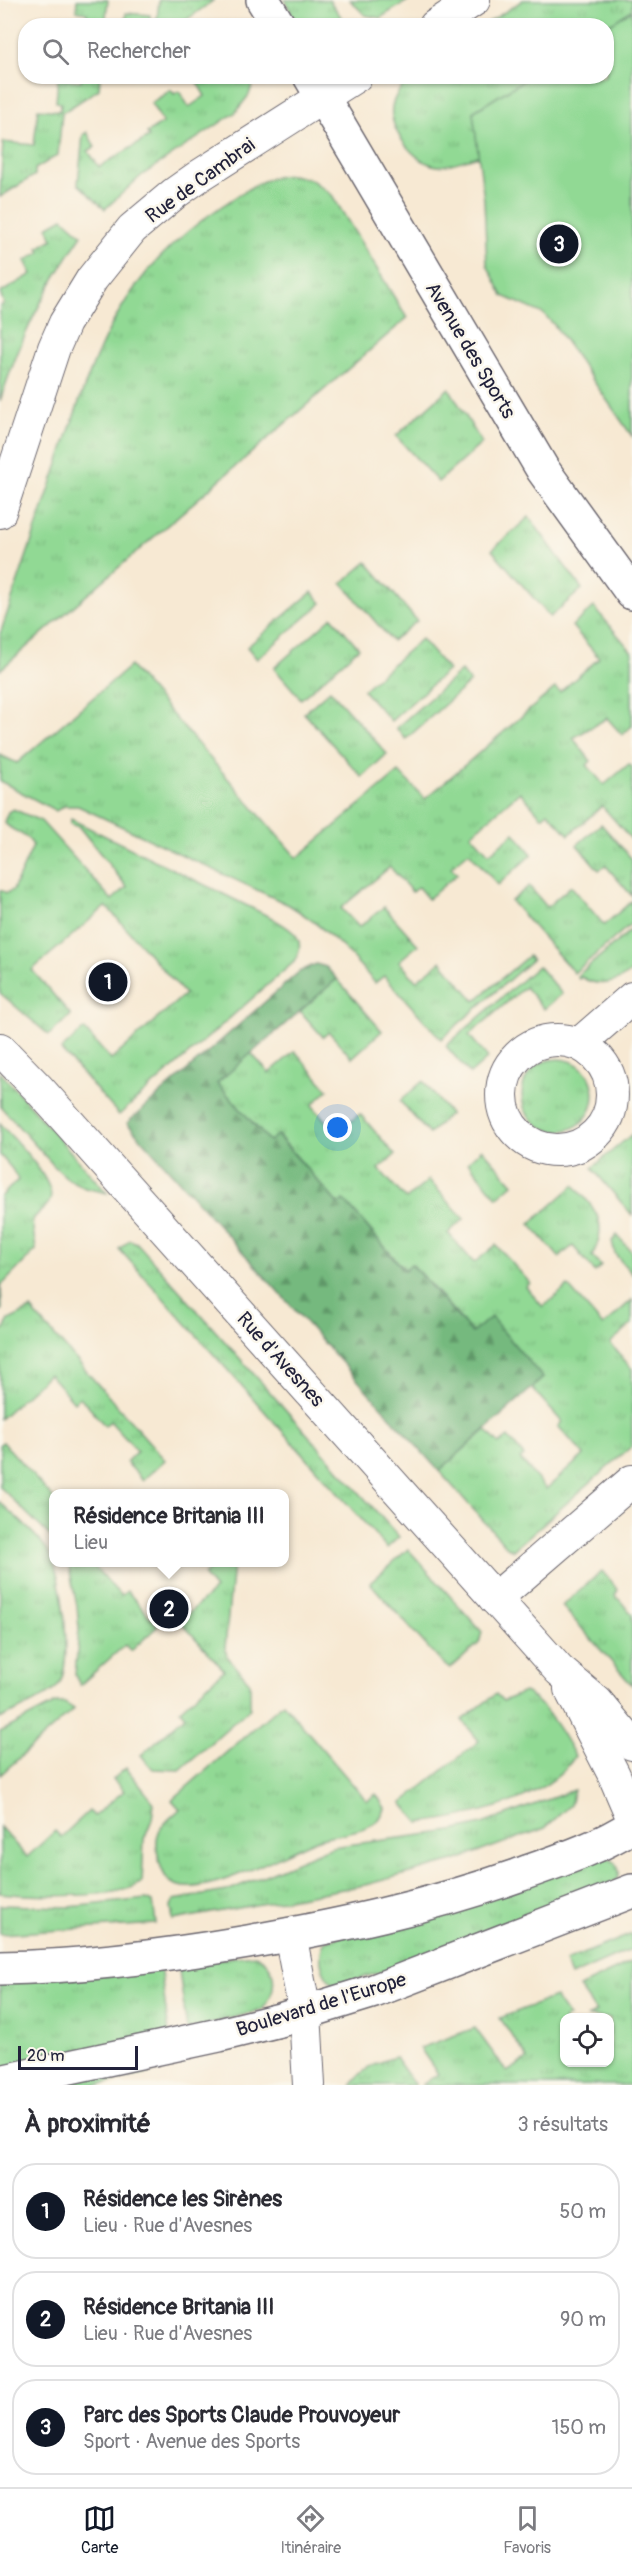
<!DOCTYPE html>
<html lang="fr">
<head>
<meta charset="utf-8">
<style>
  body { margin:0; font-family:Pangolin,sans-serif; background:#f2f2f3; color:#2b2b33 }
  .controls { position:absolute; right:18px; bottom:18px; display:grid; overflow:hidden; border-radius:12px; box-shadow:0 2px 4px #0004 }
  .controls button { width:54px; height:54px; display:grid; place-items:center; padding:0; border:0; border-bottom:2px solid #e1e1e2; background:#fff; color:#2b2b33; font:30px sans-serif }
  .scale { position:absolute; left:18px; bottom:15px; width:120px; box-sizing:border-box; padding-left:6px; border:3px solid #22223b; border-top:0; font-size:16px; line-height:21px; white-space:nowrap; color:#22223b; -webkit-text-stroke:4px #fbf7ec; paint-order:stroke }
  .you { position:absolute; left:338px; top:1128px; width:21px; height:21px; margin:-15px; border:4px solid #fff; border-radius:50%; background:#1a73e8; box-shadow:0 0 0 9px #1a73e833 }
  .badge { display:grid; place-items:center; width:39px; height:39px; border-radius:50%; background:#111827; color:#fff; font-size:20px; font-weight:700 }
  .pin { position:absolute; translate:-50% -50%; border:3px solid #fff; box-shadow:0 2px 6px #0006 }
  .popup { position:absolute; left:49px; top:1489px; width:240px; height:78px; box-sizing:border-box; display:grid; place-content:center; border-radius:12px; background:#fff; filter:drop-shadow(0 2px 4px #0005); font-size:20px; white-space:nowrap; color:#7c7c81 }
  .popup b { font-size:22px; color:#2b2b33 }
  .popup::after { content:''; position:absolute; left:50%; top:100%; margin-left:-12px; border:12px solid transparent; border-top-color:#fff }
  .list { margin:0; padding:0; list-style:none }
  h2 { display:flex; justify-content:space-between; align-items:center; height:78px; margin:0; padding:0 24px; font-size:26px }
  h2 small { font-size:20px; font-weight:400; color:#7c7c81 }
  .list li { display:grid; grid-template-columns:39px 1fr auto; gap:18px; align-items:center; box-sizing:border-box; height:96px; margin:0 12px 12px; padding:0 12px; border:2px solid #e1e1e2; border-radius:24px }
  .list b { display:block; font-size:22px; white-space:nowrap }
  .list p { margin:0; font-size:20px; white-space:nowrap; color:#7c7c81 }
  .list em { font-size:20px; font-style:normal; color:#7c7c81 }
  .icon { flex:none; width:33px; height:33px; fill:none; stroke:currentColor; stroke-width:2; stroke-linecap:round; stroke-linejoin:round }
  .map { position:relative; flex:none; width:632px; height:2085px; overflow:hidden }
  .search { position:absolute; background:#fff; box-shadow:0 2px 4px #0004; left:18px; right:18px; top:18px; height:66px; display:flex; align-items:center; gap:15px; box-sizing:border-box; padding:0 21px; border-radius:24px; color:#7c7c81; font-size:22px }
  .sheet { height:402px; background:#fff }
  nav { display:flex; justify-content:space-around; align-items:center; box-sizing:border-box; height:84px; border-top:2px solid #e1e1e2; background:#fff; font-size:16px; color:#7c7c81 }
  nav a { display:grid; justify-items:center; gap:3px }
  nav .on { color:#111827 }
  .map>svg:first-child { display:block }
  .grass { fill:url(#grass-tufts); stroke:#5a7e68; stroke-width:1.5 }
  .forest { fill:url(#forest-firs); stroke:#4b6e5c; stroke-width:1.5 }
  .park { fill:#91d994; stroke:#5a7e68; stroke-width:1.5 }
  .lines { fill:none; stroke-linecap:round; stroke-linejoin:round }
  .minor-casing { stroke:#6d6870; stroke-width:34 }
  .tertiary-casing { stroke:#6d6870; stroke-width:36 }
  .minor { stroke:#fff; stroke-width:32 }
  .tertiary { stroke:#fff; stroke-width:33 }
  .labels { text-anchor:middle; stroke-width:5; stroke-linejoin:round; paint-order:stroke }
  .street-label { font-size:20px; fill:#22223b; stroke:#fbf7ec }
</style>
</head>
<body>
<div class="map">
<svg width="632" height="2085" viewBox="0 0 632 2085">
  <defs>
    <pattern id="grass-tufts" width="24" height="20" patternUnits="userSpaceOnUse" patternTransform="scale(1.5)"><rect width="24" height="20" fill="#91d994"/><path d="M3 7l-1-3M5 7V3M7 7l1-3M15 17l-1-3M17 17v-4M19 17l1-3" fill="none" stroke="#7dba80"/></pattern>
    <pattern id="forest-firs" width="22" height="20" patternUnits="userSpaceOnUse" patternTransform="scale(1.5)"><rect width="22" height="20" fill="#74b97e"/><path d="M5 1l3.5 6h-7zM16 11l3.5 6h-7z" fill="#5f9668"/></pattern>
  </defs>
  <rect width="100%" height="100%" fill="#fbf7ec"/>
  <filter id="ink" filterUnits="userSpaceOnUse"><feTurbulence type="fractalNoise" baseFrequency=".0167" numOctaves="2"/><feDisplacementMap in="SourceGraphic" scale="12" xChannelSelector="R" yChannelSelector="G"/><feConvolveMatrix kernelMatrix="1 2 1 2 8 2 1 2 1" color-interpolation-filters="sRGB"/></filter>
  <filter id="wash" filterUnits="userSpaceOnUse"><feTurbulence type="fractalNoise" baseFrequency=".008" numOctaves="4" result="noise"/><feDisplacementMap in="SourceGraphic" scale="24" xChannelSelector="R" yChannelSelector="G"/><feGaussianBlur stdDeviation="1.35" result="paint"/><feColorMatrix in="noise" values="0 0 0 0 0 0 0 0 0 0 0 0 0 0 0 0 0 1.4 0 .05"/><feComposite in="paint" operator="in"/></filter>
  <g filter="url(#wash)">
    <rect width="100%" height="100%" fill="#f7e9d3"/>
    <!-- grass -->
    <g class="grass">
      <polygon points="77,0 108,0 105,25 86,25 87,13 76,11"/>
      <polygon points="159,0 214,0 179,25 125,25 126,13 150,15 150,20 157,20"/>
      <polygon points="285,0 329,0 345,22 343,25 303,25 292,15"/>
      <polygon points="350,0 409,0 380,18 365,15"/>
      <polygon points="523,0 632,0 632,10 607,26 483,26"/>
      <polygon points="82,76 100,77 99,89 62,113 58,155 35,169 35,175 0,197 3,142 34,145 38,109 60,111 61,103 56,102 58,79 81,81"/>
      <polygon points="194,77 255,77 249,95 236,112 141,176 105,209 78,184 83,135 87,132 95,147 88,151 99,167 149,137 147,133 163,123 151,103 171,90 174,94 179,91 189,107 205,96"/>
      <path d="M411,77h118l-56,35 6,44c-13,3 -29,10 -41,10 -24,-2 -53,-40 -45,-63 3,-10 11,-19 18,-26z"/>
      <path d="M291,175l19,4 22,16 75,123 -407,352v-36c20,-58 39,-115 59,-173 37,-112 60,-186 163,-255 23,-15 41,-30 69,-31z"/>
      <path d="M63,218l19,17c-39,57 -60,100 -82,166v-95l4,-2 -4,-11 32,-19 -7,-13 15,-9 -2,-4 15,-9 -6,-12z"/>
      <polygon points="449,388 482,443 438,482 396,436"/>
      <polygon points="529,517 582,589 550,617 492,550"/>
      <polygon points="367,562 417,621 392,641 342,583"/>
      <polygon points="312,592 322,603 257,659 247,647"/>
      <path d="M594,607l38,45v74l-10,9 -15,-17 -34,20 18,23 -4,4 17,20 25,-21 3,3v73l-30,-34 -33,29 -21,-23 -6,5 -22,-25 -49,42 18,20 25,-21 18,21 -34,31 -29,-33 -18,15 6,7 -29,25 -10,-12 -6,5 -22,-25 -49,41 18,19 25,-20 34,38 -19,16 17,20 25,-20 34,40 53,-45 4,4 -91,79 -57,-63 -9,7c-27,-32 -50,-56 -86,-78l-211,-99h-14l-8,5 -56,-30v-26l17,8 113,-97 167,192 102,-86 26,27 130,-111 5,4 39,-34 -27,-32z"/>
      <polygon points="332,617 359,648 301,699 274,668"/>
      <polygon points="421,639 448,670 391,721 363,690"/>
      <polygon points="461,671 470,682 406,739 396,728"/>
      <polygon points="330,690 387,754 362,777 304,713"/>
      <path d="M13,809l28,12 71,79 15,-13 -48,-60 -9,-3 1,-5 201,99c19,11 37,20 22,44l-175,153 -58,-65 23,-21 27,31 74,-66 -79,-88 -74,64 39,45 -22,20 -49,-42v-103l7,3 6,-3 20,-44c-5,-13 -21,-13 -29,-24l4,-10z"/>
      <polygon points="601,824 632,859 632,896 606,866 599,870 577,845"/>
      <polygon points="529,886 547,907 571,886 604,925 632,901 632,923 574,973 511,901"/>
      <path d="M632,929v42c-15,13 -33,17 -51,6l-2,2 -2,-3z"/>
      <polygon points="538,966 562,994 544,1009 525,987 469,1035 488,1058 470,1074 446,1046"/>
      <polygon points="337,979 382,1031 352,1058 329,1032 323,1037 300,1011"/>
      <polygon points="295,1051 328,1090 312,1105 336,1133 360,1114 395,1155 379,1169 406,1199 429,1180 464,1219 448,1233 474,1263 496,1245 530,1283 526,1287 543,1307 568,1286 603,1326 632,1300 632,1324 610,1343 632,1369 632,1446 513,1550 507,1547 439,1471 486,1430 499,1444 508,1437 524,1456 520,1459 546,1489 584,1455 558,1426 562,1422 532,1388 543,1378 490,1318 473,1333 412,1264 405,1270 344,1200 338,1204 278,1135 270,1142 217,1083 251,1053 269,1073"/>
      <circle cx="558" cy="1095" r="36"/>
      <polygon points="0,1072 107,1193 85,1188 68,1179 55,1167 1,1107"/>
      <polygon points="423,1081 450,1114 429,1134 400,1101"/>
      <path d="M0,1124c12,13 57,58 50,76 -3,9 -14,13 -18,21l4,29 -35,36 1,23 -2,4v-116l18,-17 -6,-11 -12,-14z"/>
      <polygon points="632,1134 632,1215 592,1168"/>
      <polygon points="482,1149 513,1184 497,1198 468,1162"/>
      <path d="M574,1185c21,25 36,37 18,71l9,10 -6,6 -22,-26 -14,11 -29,-33z"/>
      <polygon points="617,1235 632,1252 632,1274 615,1254 612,1241"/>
      <polygon points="130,1240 137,1243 399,1537 387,1548 121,1251 119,1249"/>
      <polygon points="31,1309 165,1460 143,1480 126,1462 137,1451 110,1421 105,1426 80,1397 74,1402 49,1374 0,1419 0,1335 9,1320"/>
      <polygon points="3,1442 53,1498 53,1539 0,1487 0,1444"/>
      <path d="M0,1502c16,16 37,32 49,50 13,21 26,116 8,135 -12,12 -42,24 -57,32z"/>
      <polygon points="408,1549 482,1632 479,1643 450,1669 441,1662 370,1583"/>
      <polygon points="71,1563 91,1563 121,1596 127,1591 158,1626 131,1651 125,1645 80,1685 75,1675 79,1629 77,1606 69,1567"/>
      <polygon points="207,1563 233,1563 225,1648 227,1656 250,1683 250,1708 180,1770 153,1769 141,1755 185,1716 180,1710 224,1670 180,1621 215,1589 203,1575 212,1568"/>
      <polygon points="602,1571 618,1590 615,1595 632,1614 632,1685 562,1606"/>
      <path d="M524,1692c19,8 41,45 51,64 -27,45 -107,61 -156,67l-17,-20 77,-62 -17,-21 34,-26 7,7z"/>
      <polygon points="56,1703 65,1703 74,1709 0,1775 0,1732"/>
      <path d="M283,1703l84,98 9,-7 9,14c-5,25 -47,24 -67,31 -31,12 -111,59 -142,46 -12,-4 -16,-19 -18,-30 -5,-26 5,-30 22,-46l-8,-9z"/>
      <path d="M126,1768l28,35 -2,16 -8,20 -2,43c-21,18 -113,14 -142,11v-66l27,30 28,-26 6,6 28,-26 5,5 30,-25 -11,-12z"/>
      <polygon points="574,1790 570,1805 545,1828 454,1861 365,1885 173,1920 171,1906 174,1900 227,1891 332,1847 452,1831 482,1824"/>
      <path d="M605,1857c10,3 18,13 12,23l-149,65 -132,41c-14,-9 -20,-30 -11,-45z"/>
      <polygon points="146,1899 153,1902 156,1924 0,1934 0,1905 69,1907"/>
      <polygon points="632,1934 632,1949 571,1976 565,1961"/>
      <path d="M255,1955c25,11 22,37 7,55l-75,20 -9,-67z"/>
      <polygon points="632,1962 632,2085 422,2085 438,2074 420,2048 475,2028 507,2072 528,2059 500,2018 555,1997 569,2017 564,2018 564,2062 610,2062 610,2018 588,2017 596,2012 579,1987"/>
      <polygon points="160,1966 169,2033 0,2069 0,1978"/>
      <polygon points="171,2057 173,2068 96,2085 38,2085"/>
      <path d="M395,2057l20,28h-64c12,-17 25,-22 44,-28z"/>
    </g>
    <!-- forest -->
    <polygon class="forest" points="316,964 326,967 337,979 217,1083 269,1141 277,1135 338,1204 344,1200 404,1270 411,1264 472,1333 491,1317 543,1378 439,1471 127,1123 299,972"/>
    <!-- park -->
    <polygon class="park" points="632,10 632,436 555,326 544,314 503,296 487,265 484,200 473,112 529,77 606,76 607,26"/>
  </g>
  <g filter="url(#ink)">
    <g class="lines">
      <!-- minor casing -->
      <g class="minor-casing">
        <g id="minor">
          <polyline points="435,26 474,0"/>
          <polyline points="0,512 54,348 65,323 92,279 132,229 175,193 199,176 356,76"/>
          <circle cx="557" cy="1095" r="55"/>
          <polyline points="579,1044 632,998"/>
          <polyline points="0,1049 38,1088 559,1670 597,1702 632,1744"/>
          <polyline points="495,1599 632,1481"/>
          <polyline points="570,1689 614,1775 632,1817"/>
          <polyline points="290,1934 305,2012 309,2085"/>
        </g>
      </g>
      <!-- tertiary casing -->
      <g class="tertiary-casing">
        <g id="tertiary">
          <polyline points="263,0 279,26"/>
          <polyline points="310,76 543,470 632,593"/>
          <path d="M0,1968c83,-1 166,-12 248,-26 91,-16 180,-35 268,-66 39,-14 81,-27 116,-50"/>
          <polyline points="0,2082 219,2035 280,2020 374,1991 632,1891"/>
        </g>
      </g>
      <!-- minor -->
      <use href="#minor" class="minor"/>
      <!-- tertiary -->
      <use href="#tertiary" class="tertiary"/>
    </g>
  </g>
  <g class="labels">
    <!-- street labels -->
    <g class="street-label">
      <text transform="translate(200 180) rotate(-36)" y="7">Rue de Cambrai</text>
      <text transform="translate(471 350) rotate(59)" y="7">Avenue des Sports</text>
      <text transform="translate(281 1359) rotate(48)" y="7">Rue d'Avesnes</text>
      <text transform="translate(321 2004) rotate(-17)" y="7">Boulevard de l'Europe</text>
    </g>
  </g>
</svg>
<div class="controls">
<button><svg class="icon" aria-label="locate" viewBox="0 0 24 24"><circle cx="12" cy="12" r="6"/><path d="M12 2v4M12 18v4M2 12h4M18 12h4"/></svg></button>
</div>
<div class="scale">20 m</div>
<div class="you"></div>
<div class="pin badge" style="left:108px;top:982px">1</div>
<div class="pin badge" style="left:169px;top:1609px">2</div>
<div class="popup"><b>Résidence Britania III</b>Lieu</div>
<div class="pin badge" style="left:559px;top:244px">3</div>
<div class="search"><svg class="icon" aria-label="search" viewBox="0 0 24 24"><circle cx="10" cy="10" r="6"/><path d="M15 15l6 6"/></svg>Rechercher</div>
</div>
<section class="sheet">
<h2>À proximité<small>3 résultats</small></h2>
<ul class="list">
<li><span class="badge">1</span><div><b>Résidence les Sirènes</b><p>Lieu · Rue d'Avesnes</p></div><em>50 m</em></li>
<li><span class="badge">2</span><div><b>Résidence Britania III</b><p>Lieu · Rue d'Avesnes</p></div><em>90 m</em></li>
<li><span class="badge">3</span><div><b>Parc des Sports Claude Prouvoyeur</b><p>Sport · Avenue des Sports</p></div><em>150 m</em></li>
</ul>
</section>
<nav>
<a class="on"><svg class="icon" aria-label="map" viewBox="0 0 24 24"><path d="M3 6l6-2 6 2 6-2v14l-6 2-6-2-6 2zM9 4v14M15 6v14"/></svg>Carte</a>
<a><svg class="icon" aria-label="directions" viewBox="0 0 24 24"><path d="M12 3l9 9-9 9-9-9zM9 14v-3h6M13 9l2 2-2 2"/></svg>Itinéraire</a>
<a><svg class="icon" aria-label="saved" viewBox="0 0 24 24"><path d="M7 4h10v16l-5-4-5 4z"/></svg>Favoris</a>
</nav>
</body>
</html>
